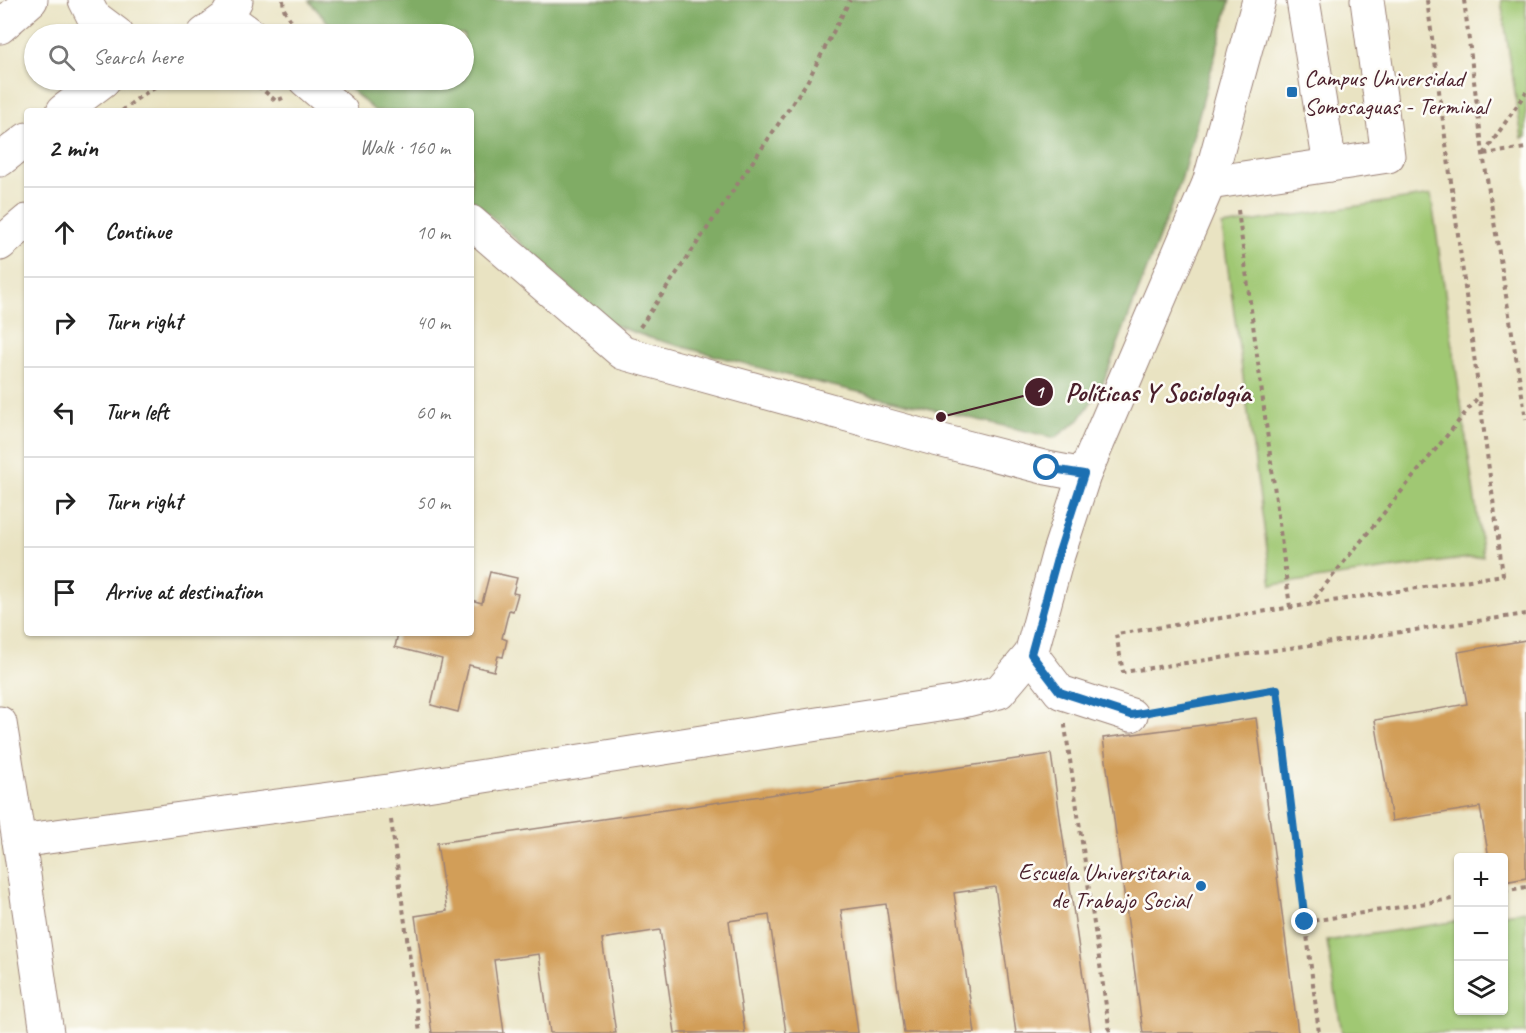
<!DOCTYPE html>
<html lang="en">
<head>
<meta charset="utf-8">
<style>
  body { margin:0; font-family:Caveat,sans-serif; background:#f6f6f6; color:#222 }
  .controls { position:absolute; right:18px; bottom:18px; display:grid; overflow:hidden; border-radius:6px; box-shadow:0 2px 4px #0004 }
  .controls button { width:54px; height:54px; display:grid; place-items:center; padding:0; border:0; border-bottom:2px solid #e0e0e0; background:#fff; color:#222; font:30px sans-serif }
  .stop { position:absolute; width:18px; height:18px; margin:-14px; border:4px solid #1f6fb2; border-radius:50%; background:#fff }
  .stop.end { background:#1f6fb2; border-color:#fff; box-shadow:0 2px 6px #0008 }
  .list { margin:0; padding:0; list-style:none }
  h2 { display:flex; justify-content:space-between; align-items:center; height:78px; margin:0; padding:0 24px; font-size:26px }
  h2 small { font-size:20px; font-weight:400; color:#767676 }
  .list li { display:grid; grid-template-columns:39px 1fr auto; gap:18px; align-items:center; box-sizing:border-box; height:90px; padding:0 24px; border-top:2px solid #e0e0e0 }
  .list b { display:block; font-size:22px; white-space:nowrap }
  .list em { font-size:20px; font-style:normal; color:#767676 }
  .icon { flex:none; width:33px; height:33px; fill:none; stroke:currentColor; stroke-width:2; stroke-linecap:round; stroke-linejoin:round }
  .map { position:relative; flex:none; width:1526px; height:1033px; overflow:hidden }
  .search { position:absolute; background:#fff; box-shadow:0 2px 4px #0004; left:24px; top:24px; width:450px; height:66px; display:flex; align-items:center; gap:15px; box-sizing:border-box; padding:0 21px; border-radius:33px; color:#767676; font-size:22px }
  .panel { position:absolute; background:#fff; box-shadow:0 2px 4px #0004; left:24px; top:108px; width:450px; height:528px; border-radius:6px }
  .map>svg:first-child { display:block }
  .green { fill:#a0c873; stroke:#75744f; stroke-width:1.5 }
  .forest { fill:#80ac65; stroke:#656648; stroke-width:1.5 }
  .building { fill:#d29e59 }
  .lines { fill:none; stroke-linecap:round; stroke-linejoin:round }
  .minor-casing { stroke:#9a8176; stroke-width:35 }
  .path { stroke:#9a8176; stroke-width:4; stroke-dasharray:4.5 4.5; stroke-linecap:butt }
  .minor { stroke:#fff; stroke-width:33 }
  .route { stroke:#1f6fb2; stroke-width:8 }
  .poi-dot { fill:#1f6fb2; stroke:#fdfcf7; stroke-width:2 }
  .labels { text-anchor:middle; stroke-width:5; stroke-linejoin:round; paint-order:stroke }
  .poi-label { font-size:24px; fill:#4a1f2b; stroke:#fdfcf7; text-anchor:start }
  .leader { fill:none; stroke:#4a1f2b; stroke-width:2 }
  .callout-dot { fill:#4a1f2b; stroke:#fdfcf7; stroke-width:2 }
  .mark-label { font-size:18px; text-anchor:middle; font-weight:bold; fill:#fff }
  .callout-label { font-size:26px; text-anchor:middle; font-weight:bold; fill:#4a1f2b; stroke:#fdfcf7; stroke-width:5; stroke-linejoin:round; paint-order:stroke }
</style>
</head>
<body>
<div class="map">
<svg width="1526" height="1033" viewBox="0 0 1526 1033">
  <rect width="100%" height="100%" fill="#fdfcf7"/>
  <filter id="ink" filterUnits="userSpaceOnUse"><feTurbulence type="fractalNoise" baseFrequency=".0167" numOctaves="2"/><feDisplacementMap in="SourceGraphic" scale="12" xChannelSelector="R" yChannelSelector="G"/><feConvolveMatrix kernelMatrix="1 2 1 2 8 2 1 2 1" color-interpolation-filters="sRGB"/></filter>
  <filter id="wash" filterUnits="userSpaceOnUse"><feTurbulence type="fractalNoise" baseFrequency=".008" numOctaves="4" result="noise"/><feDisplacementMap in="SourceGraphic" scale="24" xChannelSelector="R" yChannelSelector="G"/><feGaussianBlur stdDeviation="1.35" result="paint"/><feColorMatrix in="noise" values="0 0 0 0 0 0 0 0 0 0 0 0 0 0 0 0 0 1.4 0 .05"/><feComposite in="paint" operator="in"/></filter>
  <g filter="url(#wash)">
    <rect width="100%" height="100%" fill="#e9e3c2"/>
    <!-- green -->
    <g class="green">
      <polygon points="1501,0 1526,0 1526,137 1522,138"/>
      <polygon points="1431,195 1483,556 1272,585 1222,226"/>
      <polygon points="1526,911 1526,1033 1342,1033 1327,941 1458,921 1458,1010 1504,1010 1504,914"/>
    </g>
    <!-- forest -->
    <polygon class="forest" points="311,0 1230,0 1181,181 1101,388 1079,420 1055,438 790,376 650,338 608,323 471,198 471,111 375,111 340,80 464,80 464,34 338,34 309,1"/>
    <g id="blocks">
      <!-- building -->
      <g class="building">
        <polygon points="490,572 517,578 513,593 518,594 513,611 509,610 502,638 507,640 503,657 498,656 494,671 469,665 458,712 431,705 442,659 395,647 398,633 471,633 471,600 482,603"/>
        <polygon points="1526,640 1526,878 1504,882 1504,858 1489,858 1480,807 1392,821 1375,720 1467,704 1458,652"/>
        <polygon points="1256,718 1298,1033 1143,1033 1103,738"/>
        <polygon points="1051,754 1091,1033 1016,1033 995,887 954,893 975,1033 904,1033 886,904 841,910 858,1033 786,1033 769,915 729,921 745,1033 675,1033 660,930 602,939 616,1033 550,1033 539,954 494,960 504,1033 432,1033 415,916 447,911 437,843"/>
      </g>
    </g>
  </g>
  <g filter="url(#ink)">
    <use href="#blocks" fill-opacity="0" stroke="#9a8176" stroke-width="1.5"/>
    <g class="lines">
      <!-- minor casing -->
      <g class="minor-casing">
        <g id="minor">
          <polyline points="85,0 93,16 117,34"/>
          <polyline points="1303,0 1330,165"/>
          <polyline points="227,17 250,34"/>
          <polyline points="0,27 31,0"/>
          <polyline points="204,34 227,17 236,0"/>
          <polyline points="305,80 341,111"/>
          <polyline points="63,111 104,80"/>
          <polyline points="0,160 27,139"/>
          <polyline points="1209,183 1330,165 1388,156 1367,0"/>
          <polyline points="471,222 623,353 935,439 1047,468 1084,475"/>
          <polyline points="0,244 27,221"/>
          <polyline points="1031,654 1060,692 1131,715"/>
          <polyline points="0,723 19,841 47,1033"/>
          <polyline points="19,841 388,791 959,702 999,692 1031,654 1058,555 1084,475 1209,183 1259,0"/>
        </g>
      </g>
      <!-- path -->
      <g class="path">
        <polyline points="283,0 284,9 299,34"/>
        <polyline points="1427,0 1503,575 1116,634 1123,672 1526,614"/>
        <polyline points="1464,0 1483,154 1526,419"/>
        <polyline points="251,80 276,101 283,98"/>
        <path d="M122,111c17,-15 34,-26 56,-31"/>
        <polyline points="1484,154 1526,92"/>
        <polyline points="1484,154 1526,148"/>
        <polyline points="1238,210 1290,607"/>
        <polyline points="640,327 807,82 850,0"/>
        <polyline points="1309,605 1479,396"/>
        <polyline points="1160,710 1277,689 1319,1033"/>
        <polyline points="1067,726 1065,726 1110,1033"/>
        <polyline points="391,820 420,1033"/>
        <polyline points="1504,891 1526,887"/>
        <polyline points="1305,922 1458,898"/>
      </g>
      <!-- minor -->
      <use href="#minor" class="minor"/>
    </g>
  </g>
  <g class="lines" filter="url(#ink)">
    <!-- route -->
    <polyline class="route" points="1047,468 1084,474 1058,555 1031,654 1060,692 1131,715 1277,689 1305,922"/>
  </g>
  <!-- markers -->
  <g class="poi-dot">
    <rect x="1286" y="86" width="12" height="12" rx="3"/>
    <circle cx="1201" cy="886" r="6"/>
  </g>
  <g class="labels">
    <!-- poi labels -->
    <g class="poi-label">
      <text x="1304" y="86">Campus Universidad<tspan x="1304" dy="28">Somosaguas - Terminal</tspan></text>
      <text x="1189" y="880" text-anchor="end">Escuela Universitaria<tspan x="1189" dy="28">de Trabajo Social</tspan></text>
    </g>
  </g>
  <!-- callouts -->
  <path class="leader" d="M941 417L1039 392"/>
  <g class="callout-dot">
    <circle cx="941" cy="417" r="6"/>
    <circle cx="1039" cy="392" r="15"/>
  </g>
  <g class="mark-label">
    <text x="1039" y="398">1</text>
  </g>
  <g class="callout-label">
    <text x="1158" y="401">Políticas Y Sociología</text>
  </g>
</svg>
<div class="controls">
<button>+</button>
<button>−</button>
<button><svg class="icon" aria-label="layers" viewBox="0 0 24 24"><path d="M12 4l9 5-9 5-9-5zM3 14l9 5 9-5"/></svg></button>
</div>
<div class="stop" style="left:1047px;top:468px"></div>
<div class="stop end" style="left:1305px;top:922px"></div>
<div class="search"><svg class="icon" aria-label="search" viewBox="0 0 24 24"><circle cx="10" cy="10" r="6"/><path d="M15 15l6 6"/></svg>Search here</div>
<section class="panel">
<h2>2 min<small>Walk · 160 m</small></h2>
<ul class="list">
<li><svg class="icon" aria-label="ahead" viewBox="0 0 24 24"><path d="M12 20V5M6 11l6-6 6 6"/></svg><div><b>Continue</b></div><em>10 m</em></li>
<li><svg class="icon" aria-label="right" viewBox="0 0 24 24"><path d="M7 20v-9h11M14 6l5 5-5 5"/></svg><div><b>Turn right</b></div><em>40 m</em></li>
<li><svg class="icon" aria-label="left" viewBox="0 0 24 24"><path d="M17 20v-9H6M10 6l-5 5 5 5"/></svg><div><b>Turn left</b></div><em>60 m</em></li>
<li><svg class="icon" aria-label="right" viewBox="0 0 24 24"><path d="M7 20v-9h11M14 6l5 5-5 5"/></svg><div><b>Turn right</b></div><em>50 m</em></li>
<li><svg class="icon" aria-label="arrive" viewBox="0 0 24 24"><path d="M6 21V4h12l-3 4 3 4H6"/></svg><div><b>Arrive at destination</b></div></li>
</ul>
</section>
</div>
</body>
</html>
